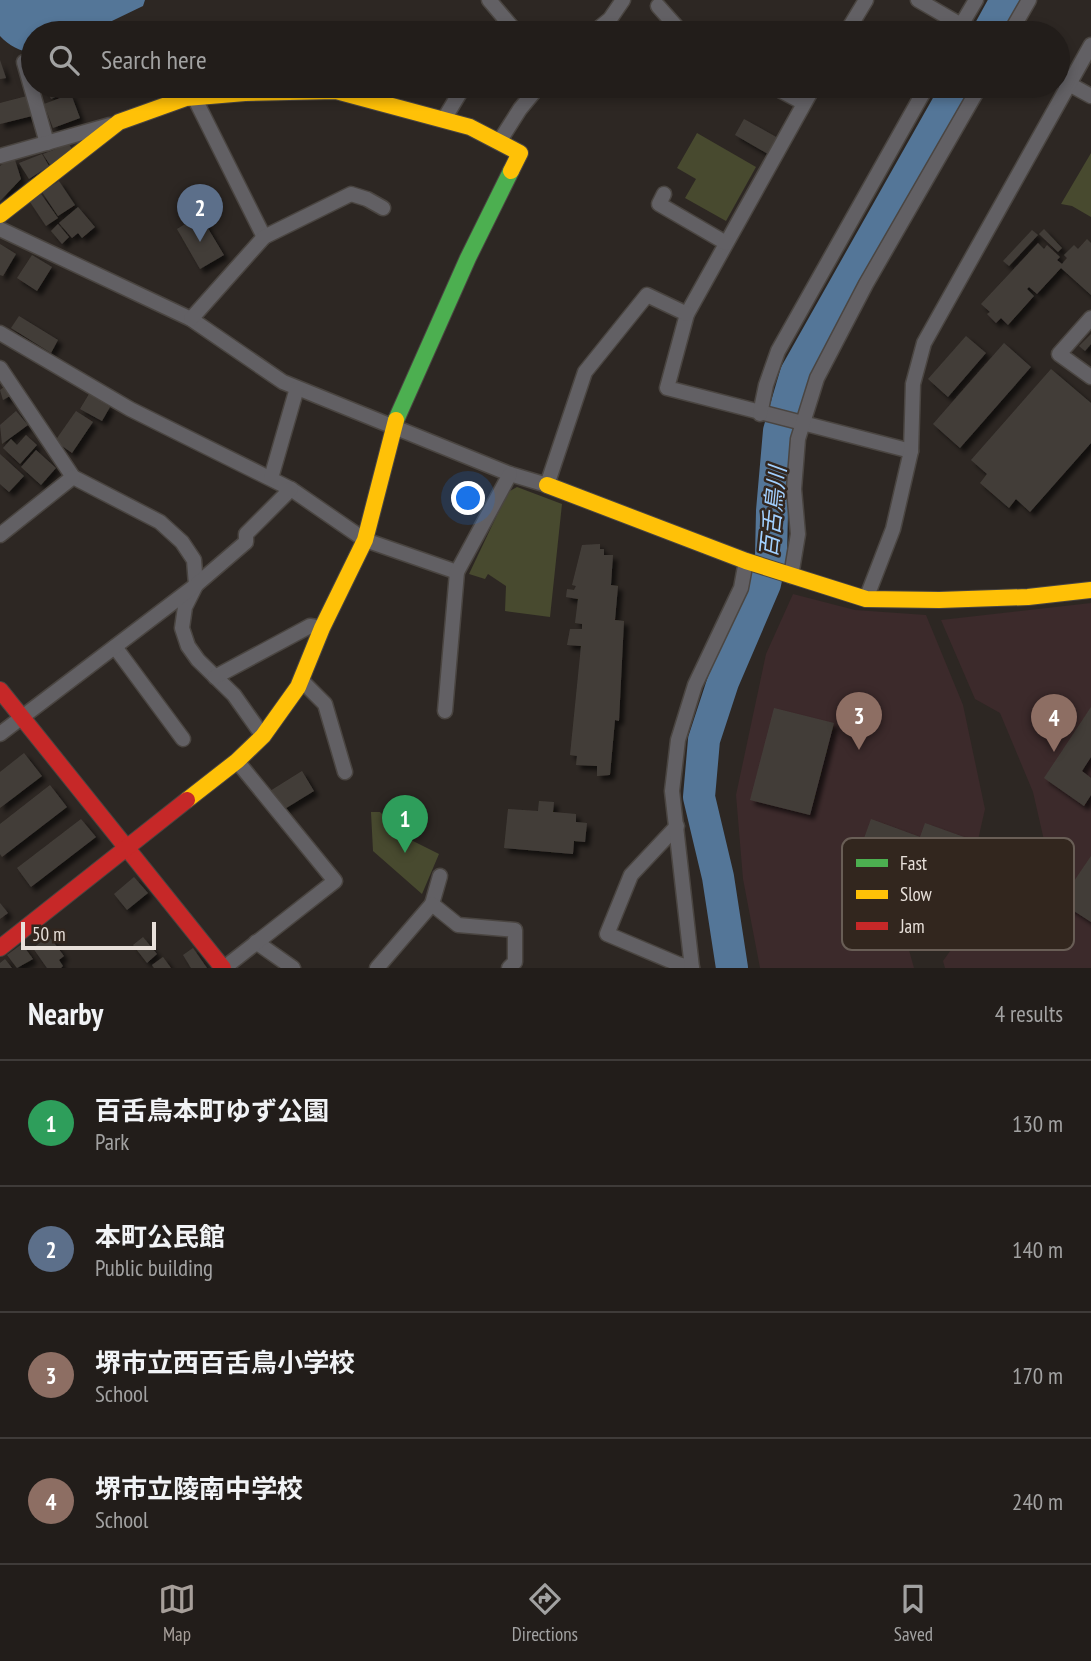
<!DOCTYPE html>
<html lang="en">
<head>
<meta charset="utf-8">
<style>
  body { margin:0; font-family:"PT Sans Narrow","Noto Sans JP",sans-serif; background:#2a2623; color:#f1f3f6 }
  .scale { position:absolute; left:21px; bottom:18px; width:135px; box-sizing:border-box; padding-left:7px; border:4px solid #e8e0da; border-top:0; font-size:19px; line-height:24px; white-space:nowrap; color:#e8e0da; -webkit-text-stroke:5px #32261e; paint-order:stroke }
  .you { position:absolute; left:469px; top:499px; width:24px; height:24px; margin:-18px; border:5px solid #fff; border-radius:50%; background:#1a73e8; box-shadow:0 0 0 10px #1a73e833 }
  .badge { display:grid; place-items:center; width:46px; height:46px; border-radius:50%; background:#a79f9a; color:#fff; font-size:23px; font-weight:700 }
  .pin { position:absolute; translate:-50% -58px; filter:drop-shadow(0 2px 4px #0008) }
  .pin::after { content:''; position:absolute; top:37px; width:24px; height:21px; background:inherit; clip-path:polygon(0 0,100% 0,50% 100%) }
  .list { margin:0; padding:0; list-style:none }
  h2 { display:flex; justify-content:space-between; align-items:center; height:91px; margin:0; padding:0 28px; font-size:30px }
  h2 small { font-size:23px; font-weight:400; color:#a2a2a2 }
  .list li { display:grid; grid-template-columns:46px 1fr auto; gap:21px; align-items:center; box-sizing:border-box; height:126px; padding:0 28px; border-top:2px solid #3f3b39 }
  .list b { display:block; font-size:26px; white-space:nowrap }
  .list p { margin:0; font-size:23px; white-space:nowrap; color:#a2a2a2 }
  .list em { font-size:23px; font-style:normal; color:#a2a2a2 }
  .icon { flex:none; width:38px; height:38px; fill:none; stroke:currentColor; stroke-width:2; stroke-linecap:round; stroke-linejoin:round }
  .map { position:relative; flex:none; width:1091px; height:968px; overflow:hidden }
  .search { position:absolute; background:#221d1a; box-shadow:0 4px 10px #0003; left:21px; right:21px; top:21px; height:77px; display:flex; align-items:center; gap:18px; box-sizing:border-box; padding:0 24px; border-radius:38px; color:#a2a2a2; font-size:26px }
  .sheet { height:595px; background:#221d1a }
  nav { display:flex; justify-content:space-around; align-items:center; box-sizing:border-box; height:98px; border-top:2px solid #3f3b39; background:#221d1a; font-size:19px; color:#a2a2a2 }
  nav a { display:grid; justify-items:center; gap:4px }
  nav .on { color:#a79f9a }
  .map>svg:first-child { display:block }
  .education { fill:#3c2a2b }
  .green { fill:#484a2f }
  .water { fill:#547698 }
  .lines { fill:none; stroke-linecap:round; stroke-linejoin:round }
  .river { stroke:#547698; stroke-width:32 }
  .building { fill:#433e39; filter:url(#shadow) }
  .street-casing { stroke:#4a4541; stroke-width:17 }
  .fast-casing { stroke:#4a4541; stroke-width:18 }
  .slow-casing { stroke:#4a4541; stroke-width:18 }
  .jam-casing { stroke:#4a4541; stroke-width:18 }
  .street { stroke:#626064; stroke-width:14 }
  .fast { stroke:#4caf50; stroke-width:16 }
  .slow { stroke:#ffc107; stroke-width:16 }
  .jam { stroke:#c62828; stroke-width:16 }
  .labels { text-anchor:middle; stroke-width:5; stroke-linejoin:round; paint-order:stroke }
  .water-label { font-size:23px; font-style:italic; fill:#a2d0ff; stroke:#32261e }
  .key { fill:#32261e; stroke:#695e56; stroke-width:2 }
  .key-label { font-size:19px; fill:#e8e0da }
</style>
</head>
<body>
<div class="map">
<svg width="1091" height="968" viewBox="0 0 1091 968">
  <defs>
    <filter id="shadow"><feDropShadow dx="4.5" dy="4.5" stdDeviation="2" flood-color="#0009"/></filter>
  </defs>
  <rect width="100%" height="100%" fill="#2d2723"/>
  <!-- education -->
  <g class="education">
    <polygon points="793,594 855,610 926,615 963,705 985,809 971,871 941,928 909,950 914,968 760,968 743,879 736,795 766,654"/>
    <polygon points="1091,603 1091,968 945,968 943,961 990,895 1039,914 1053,880 1033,792 1000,713 975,699 941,620"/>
  </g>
  <!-- green -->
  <g class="green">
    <polygon points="697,133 756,167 726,221 685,198 696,179 677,168"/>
    <polygon points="1091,153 1091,217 1072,206 1061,204"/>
    <polygon points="517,487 562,504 550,617 505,611 506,586 488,574 485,579 469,574 508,492"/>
    <polygon points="371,812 380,812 403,836 439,854 422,894 373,851"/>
  </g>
  <!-- water -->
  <path class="water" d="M0,0h145l-2,6 -56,27h-54v20c-13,-2 -24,-7 -33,-17z"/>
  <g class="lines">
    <!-- river -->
    <g class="river">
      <polyline points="988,33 1006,0"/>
      <polyline points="732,968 718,877 699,797 704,740 723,682 765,584 771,556 772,511 779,431 796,373 958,86"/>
    </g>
  </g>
  <!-- building -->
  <g class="building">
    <polygon points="0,60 6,78 0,79"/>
    <polygon points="45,86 69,86 71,90 51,99"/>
    <polygon points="71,94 80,118 53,128 44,104"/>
    <polygon points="27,96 32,116 0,124 0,103"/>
    <polygon points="744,119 778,138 768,154 735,135"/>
    <polygon points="69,144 73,151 50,165 43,154"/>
    <polygon points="42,154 49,166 29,179 19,163"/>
    <polygon points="15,160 21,179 0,201 0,166 7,161"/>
    <polygon points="59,181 75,205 58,216 42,192"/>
    <polygon points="41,194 58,218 46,226 30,202"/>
    <polygon points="78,207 95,227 82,238 78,233 72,238 59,223"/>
    <polygon points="200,215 224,255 200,269 177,229"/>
    <polygon points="58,224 69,237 62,244 51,231"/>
    <polygon points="1044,229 1062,248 1058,252 1039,234"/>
    <polygon points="1032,230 1038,235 1009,266 1003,261"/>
    <polygon points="1087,239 1091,243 1091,295 1061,268 1037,294 1029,287 1027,289 1034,296 1008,325 1001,318 996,323 987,314 990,312 981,304 1038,243 1044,249 1047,245 1060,257 1057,260 1062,264 1067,258 1064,255 1074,245 1078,249"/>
    <polygon points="0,244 16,254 3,276 0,275"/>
    <polygon points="32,255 52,267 37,291 17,278"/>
    <polygon points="19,316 58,340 51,353 11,328"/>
    <polygon points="1091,334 1091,344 1085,351 1079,346"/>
    <polygon points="966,336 986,353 948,397 928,379"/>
    <polygon points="1004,343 1031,367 960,448 933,424"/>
    <polygon points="1051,369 1091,403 1091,443 1030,512 1016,499 1009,508 980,483 987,474 971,460"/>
    <polygon points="4,387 10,396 3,400 0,390"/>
    <polygon points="89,394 110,407 102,421 80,409"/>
    <polygon points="16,411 28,425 2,444 0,425"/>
    <polygon points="76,411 93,422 72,453 55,441"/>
    <polygon points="26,435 37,445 20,464 3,448 11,439 17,445"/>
    <polygon points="36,450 56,468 41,485 21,467"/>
    <polygon points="0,454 24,476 9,492 0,484"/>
    <polygon points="600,544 600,549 604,549 604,555 613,555 611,585 618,586 615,620 624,621 619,721 615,720 610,775 597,776 597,766 576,765 577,756 570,755 581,646 567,645 570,629 582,629 582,624 575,623 578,599 566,597 567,589 574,590 576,586 572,585 582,545"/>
    <polygon points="1091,707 1091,757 1082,771 1091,778 1091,795 1084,806 1044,778"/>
    <polygon points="774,708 834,723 810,815 750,800"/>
    <polygon points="24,753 42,776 0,808 0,772"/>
    <polygon points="302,771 314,791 283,810 270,791"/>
    <polygon points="50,785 67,807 2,857 0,854 0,824"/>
    <polygon points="539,801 554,802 553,812 576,814 576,822 587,823 585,842 574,841 573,854 504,848 508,809 538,811"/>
    <polygon points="81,819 96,837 31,887 17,868"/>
    <polygon points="871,819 920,837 925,823 975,841 968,860 954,860 928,933 841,902"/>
    <polygon points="1091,856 1091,922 1060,902"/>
    <polygon points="134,877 148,893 127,910 114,894"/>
    <polygon points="0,903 8,913 0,919"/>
    <polygon points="49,936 64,956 59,960 63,966 61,968 47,968 33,948"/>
    <polygon points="143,937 157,954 147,963 133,945"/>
    <polygon points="22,944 33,959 17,968 7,955"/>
    <polygon points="193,948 207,968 191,968 183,955"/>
    <polygon points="163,957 171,968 154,968 152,965"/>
    <polygon points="5,959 12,968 0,968 0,963"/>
  </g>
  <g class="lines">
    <!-- street casing -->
    <g class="street-casing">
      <g id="street">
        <polyline points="489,0 517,33"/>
        <polyline points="918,0 975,33"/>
        <polyline points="658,6 682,33"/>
        <polyline points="957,32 976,0"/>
        <polyline points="593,33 610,19 623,0"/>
        <polyline points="846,33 866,0"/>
        <polyline points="1010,33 1029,0"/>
        <polyline points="24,62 47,143"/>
        <polyline points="1058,78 1091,96"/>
        <polyline points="772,86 804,103"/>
        <polyline points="814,86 687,314 667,388 911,451"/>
        <polyline points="194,97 264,237"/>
        <polyline points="444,119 464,86"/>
        <polyline points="499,142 520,109 539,86"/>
        <polyline points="0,156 110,125"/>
        <polyline points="664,194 659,204 726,243"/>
        <polyline points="0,229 191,319 283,382 510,474 547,485 585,372 647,295 687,314"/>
        <polyline points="1091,318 1059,354 1091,377"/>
        <polyline points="191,319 264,237 351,194 367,199 383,208"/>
        <polyline points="0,333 130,409 291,489 365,540 457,572"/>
        <polyline points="0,368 73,477 160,522 182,542 194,560 196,585 185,607 182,628 188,646 198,660 234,695 263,736"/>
        <polyline points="760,414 766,385 778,351 927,86"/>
        <polyline points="271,478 297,388"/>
        <polyline points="0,535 73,477"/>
        <polyline points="791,576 798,534 794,489 798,439 817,378 866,284 980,86"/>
        <polyline points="866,599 893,529 911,451 913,384 924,343 1091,45"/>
        <polyline points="115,647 183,739"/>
        <polyline points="215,677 310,626 322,628"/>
        <polyline points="301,680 325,704 345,772"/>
        <polyline points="445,711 457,572 510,474"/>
        <polyline points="0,734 196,585 246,542 246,534 291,489"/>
        <polyline points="677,826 631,875 607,934 678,964 692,968"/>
        <polyline points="432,904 440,876"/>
        <polyline points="256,942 293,968"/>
        <polyline points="224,968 335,881 237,761"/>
        <polyline points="377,968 432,904 458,925 515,930 515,962 509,968"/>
        <polyline points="692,968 672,791 678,740 695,685 741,588 746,561"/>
      </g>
    </g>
    <!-- fast casing -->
    <g class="fast-casing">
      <polyline id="fast" points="396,420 468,258 511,171"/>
    </g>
    <!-- slow casing -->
    <g class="slow-casing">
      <g id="slow">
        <polyline points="0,215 119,122 186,98 245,93 336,91 470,127 520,153 511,171"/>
        <polyline points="547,485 746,561 866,599 939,600 1028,597 1091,590"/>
        <polyline points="187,800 237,761 263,736 298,687 322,628 365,540 396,420"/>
      </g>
    </g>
    <!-- jam casing -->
    <g class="jam-casing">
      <g id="jam">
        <polyline points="0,690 223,968"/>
        <polyline points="0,948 187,800"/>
      </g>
    </g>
    <!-- street -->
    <use href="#street" class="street"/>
    <!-- fast -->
    <use href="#fast" class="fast"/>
    <!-- slow -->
    <use href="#slow" class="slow"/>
    <!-- jam -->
    <use href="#jam" class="jam"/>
  </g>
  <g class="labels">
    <!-- water labels -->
    <g class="water-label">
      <text transform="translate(773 512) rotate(-84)" y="8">百舌鳥川</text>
    </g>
  </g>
  <!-- legend -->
  <rect x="842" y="838" width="232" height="112" rx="10" class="key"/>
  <rect x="856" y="859" width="32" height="8" fill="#4caf50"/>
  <rect x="856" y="890" width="32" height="9" fill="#ffc107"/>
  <rect x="856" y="922" width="32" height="8" fill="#c62828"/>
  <g class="key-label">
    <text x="900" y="870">Fast</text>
    <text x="900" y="901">Slow</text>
    <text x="900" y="933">Jam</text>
  </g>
</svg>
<div class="scale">50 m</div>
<div class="you"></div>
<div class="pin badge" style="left:405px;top:853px;background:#2e9e5b">1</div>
<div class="pin badge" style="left:200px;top:242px;background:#5c6f8a">2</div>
<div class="pin badge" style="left:859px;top:750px;background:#8d6e63">3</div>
<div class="pin badge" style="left:1054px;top:752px;background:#8d6e63">4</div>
<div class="search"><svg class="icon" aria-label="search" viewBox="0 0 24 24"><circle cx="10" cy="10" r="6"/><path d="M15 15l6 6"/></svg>Search here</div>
</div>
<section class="sheet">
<h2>Nearby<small>4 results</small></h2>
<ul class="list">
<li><span class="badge" style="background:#2e9e5b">1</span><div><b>百舌鳥本町ゆず公園</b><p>Park</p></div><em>130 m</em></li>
<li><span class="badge" style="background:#5c6f8a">2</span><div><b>本町公民館</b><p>Public building</p></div><em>140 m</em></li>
<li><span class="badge" style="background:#8d6e63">3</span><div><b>堺市立西百舌鳥小学校</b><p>School</p></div><em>170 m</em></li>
<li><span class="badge" style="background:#8d6e63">4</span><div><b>堺市立陵南中学校</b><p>School</p></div><em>240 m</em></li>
</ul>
</section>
<nav>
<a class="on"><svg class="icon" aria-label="map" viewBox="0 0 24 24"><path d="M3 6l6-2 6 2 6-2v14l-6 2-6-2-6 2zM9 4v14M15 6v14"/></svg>Map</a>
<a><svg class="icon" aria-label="directions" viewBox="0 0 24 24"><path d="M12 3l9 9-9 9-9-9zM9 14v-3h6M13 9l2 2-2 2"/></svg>Directions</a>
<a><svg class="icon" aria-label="saved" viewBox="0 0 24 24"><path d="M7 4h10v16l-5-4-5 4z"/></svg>Saved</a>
</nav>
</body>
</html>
